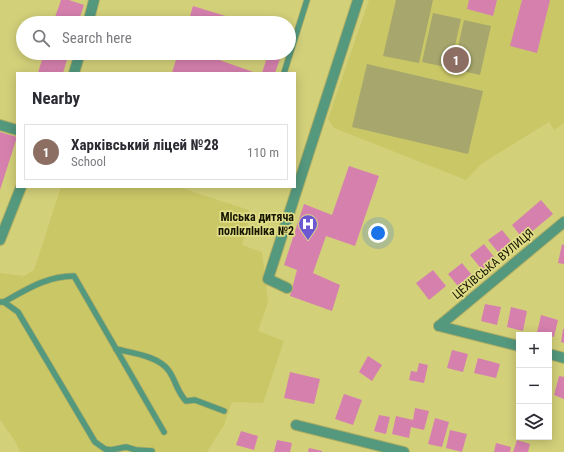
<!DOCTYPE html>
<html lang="en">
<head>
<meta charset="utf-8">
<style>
  body { margin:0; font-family:"Roboto Condensed",sans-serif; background:#f7f7f7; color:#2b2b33 }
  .controls { position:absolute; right:12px; bottom:12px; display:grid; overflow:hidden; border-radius:0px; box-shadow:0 2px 10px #0003 }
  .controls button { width:36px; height:36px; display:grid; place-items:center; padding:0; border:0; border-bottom:1px solid #e1e1e2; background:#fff; color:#2b2b33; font:20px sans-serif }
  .you { position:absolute; left:378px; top:233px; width:14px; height:14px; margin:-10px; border:3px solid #fff; border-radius:50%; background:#1a73e8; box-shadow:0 0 0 6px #1a73e833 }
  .badge { display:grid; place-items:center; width:26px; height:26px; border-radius:50%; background:#d93025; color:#fff; font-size:13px; font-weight:700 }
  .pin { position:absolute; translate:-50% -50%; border:2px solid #fff; box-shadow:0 1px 4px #0006 }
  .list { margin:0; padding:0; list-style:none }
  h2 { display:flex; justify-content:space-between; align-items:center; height:52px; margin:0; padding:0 16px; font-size:17px }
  h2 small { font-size:13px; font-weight:400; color:#7c7c81 }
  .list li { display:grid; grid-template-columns:26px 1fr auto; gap:12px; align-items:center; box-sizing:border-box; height:56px; margin:0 8px 8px; padding:0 8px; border:1px solid #e1e1e2; border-radius:0px }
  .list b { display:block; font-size:15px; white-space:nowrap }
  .list p { margin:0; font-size:13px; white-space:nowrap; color:#7c7c81 }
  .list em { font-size:13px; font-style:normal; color:#7c7c81 }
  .icon { flex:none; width:22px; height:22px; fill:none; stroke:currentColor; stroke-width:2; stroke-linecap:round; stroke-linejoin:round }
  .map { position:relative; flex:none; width:564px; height:452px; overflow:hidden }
  .search { position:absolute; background:#fff; box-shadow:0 2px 10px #0003; left:16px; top:16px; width:280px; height:44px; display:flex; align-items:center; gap:10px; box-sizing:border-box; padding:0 14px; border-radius:22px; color:#7c7c81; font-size:15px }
  .panel { position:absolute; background:#fff; box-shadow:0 2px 10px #0003; left:16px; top:72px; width:280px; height:116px; border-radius:0px }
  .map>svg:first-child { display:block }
  .built { fill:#cac767 }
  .green { fill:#a7a66d }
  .building { fill:#d680ae }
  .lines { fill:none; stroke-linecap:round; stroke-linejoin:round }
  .lane-casing { stroke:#b1af64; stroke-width:7 }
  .street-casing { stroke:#b1af64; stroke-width:12 }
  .lane { stroke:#54987e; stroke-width:5.5 }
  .street { stroke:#54987e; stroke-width:10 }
  .labels { text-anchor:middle; stroke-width:3.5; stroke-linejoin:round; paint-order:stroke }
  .poi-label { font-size:12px; font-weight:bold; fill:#171600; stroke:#e0dd87; text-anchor:end }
  .street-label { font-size:12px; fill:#171600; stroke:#e0dd87 }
</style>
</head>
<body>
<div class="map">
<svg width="564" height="452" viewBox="0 0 564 452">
  <rect width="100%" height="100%" fill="#d3d07a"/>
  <!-- built -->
  <g class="built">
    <polygon points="369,0 564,0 564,123 554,130 549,122 481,164 466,180 334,128 328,119"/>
    <polygon points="61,187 178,187 249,210 247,230 242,245 262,252 268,302 258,331 284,341 263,403 232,402 224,425 207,452 20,452 15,441 0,420 0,273 24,276 34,270"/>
  </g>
  <!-- green -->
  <g class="green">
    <polygon points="396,0 433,0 419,63 383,56"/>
    <polygon points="433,13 461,19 450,68 422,62"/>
    <polygon points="464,20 491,26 480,75 453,69"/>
    <polygon points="367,64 483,91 468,154 352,127"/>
  </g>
  <!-- building -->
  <g class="building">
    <polygon points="61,0 69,0 84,5 78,23 53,23"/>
    <polygon points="469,0 497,0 493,16 467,9"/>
    <polygon points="522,0 550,0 537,53 510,46"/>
    <polygon points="193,6 248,23 188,23"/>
    <polygon points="44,53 69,53 63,73 38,73"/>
    <polygon points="178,53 209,53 208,56 256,73 172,73"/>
    <polygon points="265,53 282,53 275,73 262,73 268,54"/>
    <polygon points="0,132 17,137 0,190"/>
    <polygon points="349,166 379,176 355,246 326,236 313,273 340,285 332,311 290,296 297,270 284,265 304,204 332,215"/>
    <polygon points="541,200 553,214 523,239 512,225"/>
    <polygon points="502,230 515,246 502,257 488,240"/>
    <polygon points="484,244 497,261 483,271 470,255"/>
    <polygon points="562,244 564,245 564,264 558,263"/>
    <polygon points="462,263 475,279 462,291 448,274"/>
    <polygon points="433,270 446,286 429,300 416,283"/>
    <polygon points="485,304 501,307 497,325 481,321"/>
    <polygon points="511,307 527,311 523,331 507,327"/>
    <polygon points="541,315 558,320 554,337 537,333"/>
    <polygon points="563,329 564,329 564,343 561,342"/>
    <polygon points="452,350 468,354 463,372 447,368"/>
    <polygon points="368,356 382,365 372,381 359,372"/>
    <polygon points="478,358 500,364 496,378 474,373"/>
    <polygon points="419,363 428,365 424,383 409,380 411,371 417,372"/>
    <polygon points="290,372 320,379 314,404 284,398"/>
    <polygon points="559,376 564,377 564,399 554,395"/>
    <polygon points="344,394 362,400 353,425 335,419"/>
    <polygon points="415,408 429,411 424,430 411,427 409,438 392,434 396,416 413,420"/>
    <polygon points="379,415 390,417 386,434 374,431"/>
    <polygon points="435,418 449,422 442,447 428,444"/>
    <polygon points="450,430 467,434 462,452 446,448"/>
    <polygon points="241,431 258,436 254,450 236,445"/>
    <polygon points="277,440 292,443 290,452 274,452"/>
    <polygon points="517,440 530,444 528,452 513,452"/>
    <polygon points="496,443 511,447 510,452 494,452"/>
    <polygon points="309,448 322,451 322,452 308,452"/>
  </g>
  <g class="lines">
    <!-- lane casing -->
    <g class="lane-casing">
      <g id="lane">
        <polyline points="284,73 307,0"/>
        <path d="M0,302h4c23,-13 43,-26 70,-26l90,156"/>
        <polyline points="4,302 18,312 95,442 105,449 111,450 126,447 136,450 152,451"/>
        <path d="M116,349c16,4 43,7 53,22 7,10 8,21 17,30l9,-1 29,11"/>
      </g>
    </g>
    <!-- street casing -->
    <g class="street-casing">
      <g id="street">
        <polyline points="88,23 94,0"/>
        <polyline points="74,73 80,53"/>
        <polyline points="0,125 17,130"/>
        <polyline points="0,240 21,187"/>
        <polyline points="287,288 268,279 358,0"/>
        <polyline points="439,326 564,222"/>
        <polyline points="439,326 519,346"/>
        <polyline points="549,354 564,358"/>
        <polyline points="296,425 404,452"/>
      </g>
    </g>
    <!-- lane -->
    <use href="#lane" class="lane"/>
    <!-- street -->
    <use href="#street" class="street"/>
  </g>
  <!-- icons -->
  <defs>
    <g id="hospital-pin" transform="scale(1)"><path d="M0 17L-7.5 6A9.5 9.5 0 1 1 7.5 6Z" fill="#6e58d2" stroke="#e0dd87"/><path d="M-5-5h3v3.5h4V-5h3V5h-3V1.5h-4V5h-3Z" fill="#fff"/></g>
  </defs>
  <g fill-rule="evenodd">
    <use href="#hospital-pin" x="308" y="224"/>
  </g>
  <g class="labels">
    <!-- poi labels -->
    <g class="poi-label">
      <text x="294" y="221">Міська дитяча<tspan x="294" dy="14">поліклініка №2</tspan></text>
    </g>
    <!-- street labels -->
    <g class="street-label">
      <text transform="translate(493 264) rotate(-40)" y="4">ЦЕХІВСЬКА ВУЛИЦЯ</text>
    </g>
  </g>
</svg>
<div class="controls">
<button>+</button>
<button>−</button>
<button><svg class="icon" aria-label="layers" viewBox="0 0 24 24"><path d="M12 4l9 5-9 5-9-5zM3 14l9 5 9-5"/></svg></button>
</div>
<div class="you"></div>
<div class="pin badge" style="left:456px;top:60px;background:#8d6e63">1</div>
<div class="search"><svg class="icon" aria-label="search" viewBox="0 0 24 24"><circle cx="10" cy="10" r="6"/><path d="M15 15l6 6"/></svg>Search here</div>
<section class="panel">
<h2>Nearby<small></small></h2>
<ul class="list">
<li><span class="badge" style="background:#8d6e63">1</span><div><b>Харківський ліцей №28</b><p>School</p></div><em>110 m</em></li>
</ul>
</section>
</div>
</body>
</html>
